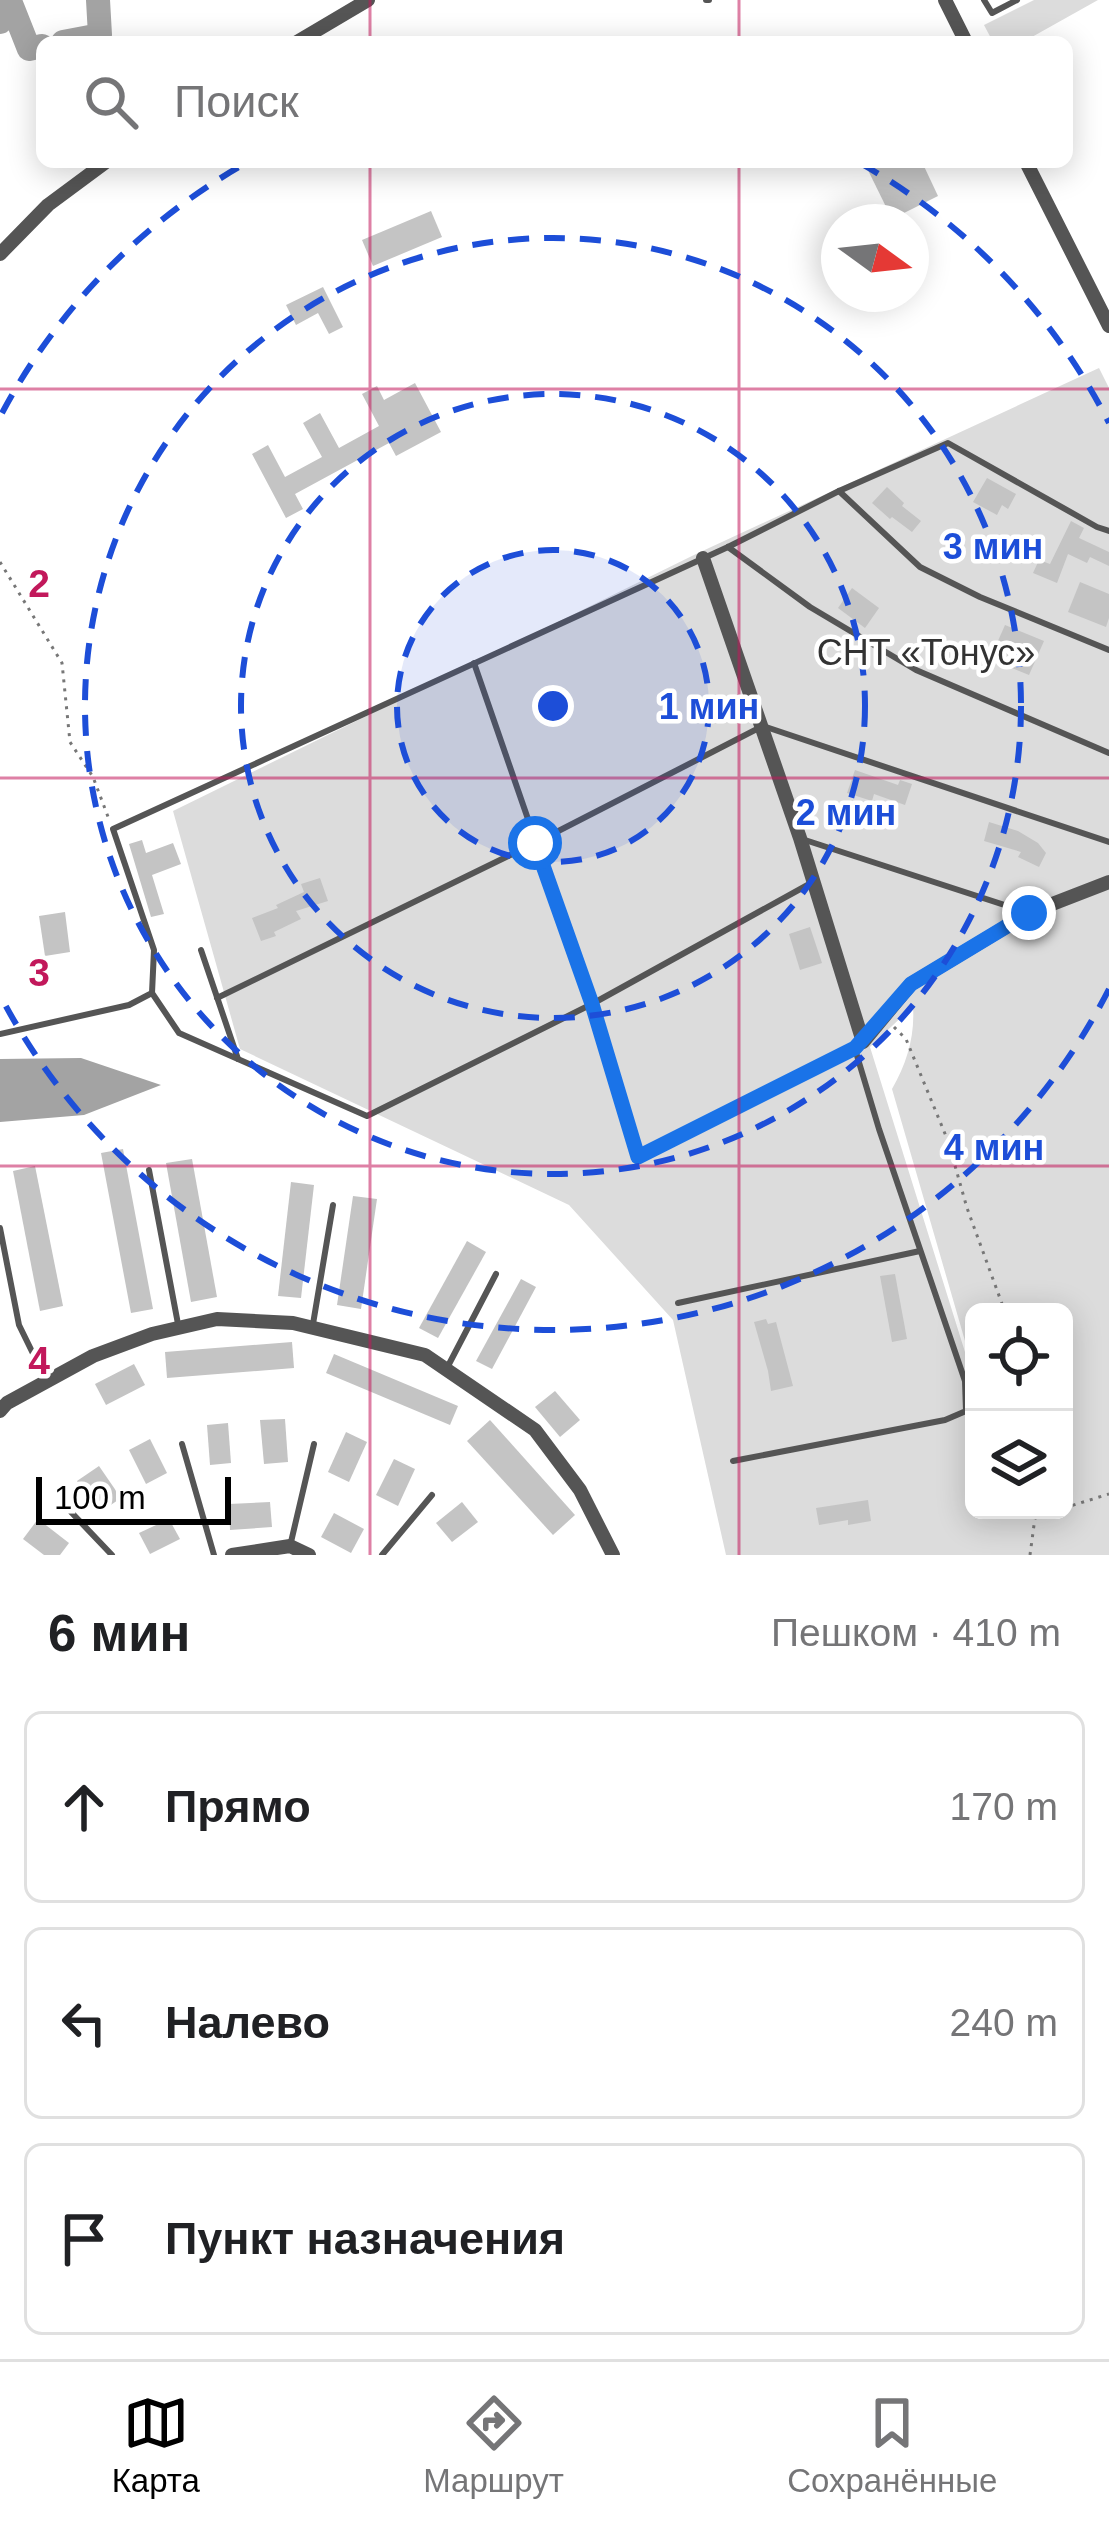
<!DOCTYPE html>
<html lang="ru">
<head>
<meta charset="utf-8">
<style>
  body { margin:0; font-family:Arial,sans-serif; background:#f2f2f2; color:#202124 }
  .controls { position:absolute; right:36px; bottom:36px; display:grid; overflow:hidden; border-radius:18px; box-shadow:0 6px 30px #0003 }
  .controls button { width:108px; height:108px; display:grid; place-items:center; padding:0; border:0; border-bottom:3px solid #e0e0e0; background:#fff; color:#202124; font:60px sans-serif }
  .compass { position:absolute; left:821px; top:204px; width:108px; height:108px; border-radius:50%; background:#fff; box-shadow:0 6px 30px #0003; rotate:105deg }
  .scale { position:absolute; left:36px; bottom:30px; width:195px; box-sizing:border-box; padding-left:12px; border:6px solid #000; border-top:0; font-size:33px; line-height:42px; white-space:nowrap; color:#000; -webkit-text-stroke:9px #fff; paint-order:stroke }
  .stop { position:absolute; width:36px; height:36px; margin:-27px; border:9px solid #1a73e8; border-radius:50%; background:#fff }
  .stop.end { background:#1a73e8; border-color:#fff; box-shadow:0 3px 12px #0008 }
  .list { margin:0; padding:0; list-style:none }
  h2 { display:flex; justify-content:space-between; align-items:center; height:156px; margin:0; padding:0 48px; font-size:51px }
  h2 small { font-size:39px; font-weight:400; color:#757577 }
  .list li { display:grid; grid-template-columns:78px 1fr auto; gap:36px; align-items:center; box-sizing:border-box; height:192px; margin:0 24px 24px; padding:0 24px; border:3px solid #e0e0e0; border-radius:18px }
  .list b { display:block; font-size:45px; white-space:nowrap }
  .list em { font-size:39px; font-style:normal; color:#757577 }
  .icon { flex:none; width:66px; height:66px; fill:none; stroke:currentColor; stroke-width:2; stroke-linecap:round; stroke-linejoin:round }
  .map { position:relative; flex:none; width:1109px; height:1555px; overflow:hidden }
  .search { position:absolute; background:#fff; box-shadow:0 6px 30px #0003; left:36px; right:36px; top:36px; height:132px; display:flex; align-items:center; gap:30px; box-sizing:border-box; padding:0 42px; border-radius:18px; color:#757577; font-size:45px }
  .sheet { height:804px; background:#fff }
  nav { display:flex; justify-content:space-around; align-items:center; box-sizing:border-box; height:168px; border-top:3px solid #e0e0e0; background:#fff; font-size:33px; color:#757577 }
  nav a { display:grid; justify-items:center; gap:6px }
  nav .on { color:#000 }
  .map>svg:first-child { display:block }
  .green { fill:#dcdcdc; fill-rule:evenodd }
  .water { fill:#a3a3a3 }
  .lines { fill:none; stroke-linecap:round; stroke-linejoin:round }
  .river { stroke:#a3a3a3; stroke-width:24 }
  .building { fill:#c4c4c4 }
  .path { stroke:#777; stroke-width:3; stroke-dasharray:3 6; stroke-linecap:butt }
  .service { stroke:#555; stroke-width:6 }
  .minor { stroke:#555; stroke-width:14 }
  .route { stroke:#1a73e8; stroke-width:15 }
  .grid { fill:none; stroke:#c2185b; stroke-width:3; stroke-opacity:0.55 }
  .ring { fill:none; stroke:#1d4ed8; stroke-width:6; stroke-dasharray:21 15 }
  .labels { text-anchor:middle; stroke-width:9; stroke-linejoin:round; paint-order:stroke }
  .park-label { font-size:36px; fill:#333; stroke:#fff }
  .grid-label { font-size:39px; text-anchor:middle; font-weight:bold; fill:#c2185b; stroke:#fff; stroke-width:9; stroke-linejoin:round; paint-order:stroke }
  .centre { fill:#1d4ed8; stroke:#fff; stroke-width:6 }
  .ring-label { font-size:36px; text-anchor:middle; font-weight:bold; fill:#1d4ed8; stroke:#fff; stroke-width:9; stroke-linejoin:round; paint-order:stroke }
</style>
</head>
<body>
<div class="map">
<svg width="1109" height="1555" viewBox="0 0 1109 1555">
  <rect width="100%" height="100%" fill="#fff"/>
  <!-- green -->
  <g class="green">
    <polygon points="1034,0 1098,0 1023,42 993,42 984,25"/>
    <path d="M1099,368l10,20v1167h-383l-53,-235 -104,-115 -329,-156 -67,-238 523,-257zM913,1006c2,30 -6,57 -21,83l82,283v-60h90v198h-90v-129l-104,-334z"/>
  </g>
  <!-- water -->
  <polygon class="water" points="81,1058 161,1085 84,1115 0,1122 0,1059"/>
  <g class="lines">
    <!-- river -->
    <g class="river">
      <polyline points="0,22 10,1 29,49 42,46"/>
      <polyline points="63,42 100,35 98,0"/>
    </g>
  </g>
  <!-- building -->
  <g class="building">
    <polygon points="864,162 922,162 938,196 892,219"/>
    <polygon points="431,211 442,237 373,266 362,240"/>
    <polygon points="323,287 343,327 329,334 318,313 296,325 286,305"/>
    <polygon points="415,383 441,432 396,456 389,443 295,494 303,509 286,518 252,454 268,445 285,477 322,457 303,423 320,413 339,448 379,426 362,394 377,386 384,400"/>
    <polygon points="987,478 1016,494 1008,509 1002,505 997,515 973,502"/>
    <polygon points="887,487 904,503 902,506 921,521 912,532 892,517 890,519 872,503"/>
    <polygon points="1071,521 1084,528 1079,538 1109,552 1109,566 1090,557 1087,563 1068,554 1057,583 1033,573 1039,560 1050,564"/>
    <polygon points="1080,582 1109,594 1109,618 1106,627 1068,612"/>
    <polygon points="852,588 879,608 865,628 838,608"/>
    <polygon points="1005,625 1044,641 1029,675 990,659"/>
    <polygon points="855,770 898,785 900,780 912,784 905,805 874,794 872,801 847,793"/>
    <polygon points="989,822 1018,831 1038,843 1046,853 1039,867 1018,857 1021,852 984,841"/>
    <polygon points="142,840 146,853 173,843 181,864 152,875 164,914 151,917 129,844"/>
    <polygon points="320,878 328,901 296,911 301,919 274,932 276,936 261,941 252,918 278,908 276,905 304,892 301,884"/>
    <polygon points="65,912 70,952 45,956 39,916"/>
    <polygon points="810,927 822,963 800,970 789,934"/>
    <polygon points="123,1149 153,1309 131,1313 101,1153"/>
    <polygon points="192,1159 217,1297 191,1302 166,1163"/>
    <polygon points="35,1166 63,1306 40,1311 13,1171"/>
    <polygon points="291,1182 314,1185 301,1298 278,1296"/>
    <polygon points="353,1196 377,1199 361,1309 337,1305"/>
    <polygon points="467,1241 486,1252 438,1338 419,1328"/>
    <polygon points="895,1274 907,1339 892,1342 880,1276"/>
    <polygon points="521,1279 536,1287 492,1369 476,1361"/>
    <polygon points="766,1319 768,1324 776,1322 793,1386 771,1391 768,1371 754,1322"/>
    <polygon points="292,1342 294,1368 167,1378 165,1352"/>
    <polygon points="334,1354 458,1406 450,1425 326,1373"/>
    <polygon points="134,1364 145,1385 106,1405 95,1384"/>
    <polygon points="555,1391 580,1420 560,1437 535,1407"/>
    <polygon points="285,1419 288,1462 264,1464 260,1420"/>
    <polygon points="490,1420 575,1515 553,1535 467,1441"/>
    <polygon points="228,1423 231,1463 210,1465 207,1425"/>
    <polygon points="346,1432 367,1442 349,1482 328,1472"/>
    <polygon points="150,1439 167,1473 146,1484 129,1450"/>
    <polygon points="394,1459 415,1469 398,1506 376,1495"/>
    <polygon points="99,1466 121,1498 99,1513 77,1481"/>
    <polygon points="868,1500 871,1521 848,1525 848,1520 819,1525 816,1508"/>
    <polygon points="270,1502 272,1527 230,1530 229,1504"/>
    <polygon points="462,1502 478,1522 452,1542 436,1523"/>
    <polygon points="334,1513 364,1529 351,1553 321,1537"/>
    <polygon points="38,1519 69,1543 60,1555 44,1555 23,1539"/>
    <polygon points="169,1519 180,1539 150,1554 139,1533"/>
  </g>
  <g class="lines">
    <!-- path -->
    <g class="path">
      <polyline points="0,562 62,663 70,742 93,777 110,822"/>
      <polyline points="894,1027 906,1039 948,1141 967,1208 1005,1312"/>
      <polyline points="1064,1508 1109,1494"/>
      <polyline points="1035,1518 1058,1510"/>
      <polyline points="1030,1555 1036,1510"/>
    </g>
    <!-- service -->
    <g class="service">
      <polyline points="706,0 709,0"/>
      <polyline points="984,0 992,13 1017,0"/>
      <polyline points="839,491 920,567 980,597 1109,650"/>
      <polyline points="728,547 810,607 916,670 1109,753"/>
      <polyline points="474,663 592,1004 638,1157 861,1044"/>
      <polyline points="805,840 1026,912"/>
      <polyline points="201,950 238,1059"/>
      <polyline points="152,993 179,1033 367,1116 592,1004 813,882"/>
      <polyline points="217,998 535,843 763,726 1109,842"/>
      <polyline points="0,1034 129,1005 152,993 154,950 113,829 728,547 839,491 948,443 1097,527 1109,531"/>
      <polyline points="149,1170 178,1324"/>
      <polyline points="0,1228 19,1325 45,1378"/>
      <polyline points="678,1303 920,1251"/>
      <polyline points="313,1324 333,1205"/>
      <polyline points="448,1366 496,1274"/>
      <polyline points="182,1444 214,1555"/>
      <polyline points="733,1461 945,1420 966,1411 965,1381 879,1129 855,1049"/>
      <polyline points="71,1512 112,1555"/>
      <polyline points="291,1542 314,1444"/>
      <polyline points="382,1555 432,1495"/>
    </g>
    <!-- minor -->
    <g class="minor">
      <polyline points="945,0 966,42"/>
      <polyline points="297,42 368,0"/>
      <polyline points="1026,162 1109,326"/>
      <polyline points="0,254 48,205 106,162"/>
      <polyline points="703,558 800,838 863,1042 911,984 1029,913 1109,882"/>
      <polyline points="0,1411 7,1403 93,1356 152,1334 217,1319 293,1323 425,1355 535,1430 580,1490 613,1555"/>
      <polyline points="232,1555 290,1546 309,1555"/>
    </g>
  </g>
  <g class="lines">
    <!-- route -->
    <polyline class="route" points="535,843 592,1004 638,1157 855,1048 911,984 1029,913"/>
  </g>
  <!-- grid -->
  <path class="grid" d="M370,0v42M739,0v42M370,162v1393M739,162v1393M0,389h1109M0,778h1109M0,1166h1109"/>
  <!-- distance rings -->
  <circle cx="553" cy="706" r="156" fill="#1d4ed8" fill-opacity=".12"/>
  <g class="ring">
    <circle cx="553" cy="706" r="156"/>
    <circle cx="553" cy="706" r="312"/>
    <circle cx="553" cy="706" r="468"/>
    <path d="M1109 989A624 624 0 0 1 2 999M2 413A624 624 0 0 1 246 163M860 163A624 624 0 0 1 1109 423"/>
  </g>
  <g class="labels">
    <!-- park labels -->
    <g class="park-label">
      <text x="926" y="665">СНТ «Тонус»</text>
    </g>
  </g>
  <g class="grid-label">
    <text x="39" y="597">2</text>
    <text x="39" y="986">3</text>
    <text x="39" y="1374">4</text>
  </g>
  <circle cx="553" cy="706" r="18" class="centre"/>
  <g class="ring-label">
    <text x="993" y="559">3 мин</text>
    <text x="709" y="719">1 мин</text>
    <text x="846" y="825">2 мин</text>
    <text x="994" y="1160">4 мин</text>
  </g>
</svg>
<div class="controls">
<button><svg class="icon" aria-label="locate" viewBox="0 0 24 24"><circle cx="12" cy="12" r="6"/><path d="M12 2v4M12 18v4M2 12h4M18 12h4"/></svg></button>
<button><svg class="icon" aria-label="layers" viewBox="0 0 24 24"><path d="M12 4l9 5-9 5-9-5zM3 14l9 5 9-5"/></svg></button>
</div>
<svg class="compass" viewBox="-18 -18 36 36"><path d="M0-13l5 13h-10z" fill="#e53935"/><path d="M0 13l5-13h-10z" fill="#757577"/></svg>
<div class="scale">100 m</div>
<div class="stop" style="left:535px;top:843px"></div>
<div class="stop end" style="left:1029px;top:913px"></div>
<div class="search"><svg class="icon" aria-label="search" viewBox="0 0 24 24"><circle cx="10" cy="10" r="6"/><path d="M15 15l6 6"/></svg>Поиск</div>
</div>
<section class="sheet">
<h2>6 мин<small>Пешком · 410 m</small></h2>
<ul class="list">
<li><svg class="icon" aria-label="ahead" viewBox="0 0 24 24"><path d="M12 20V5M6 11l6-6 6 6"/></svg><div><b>Прямо</b></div><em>170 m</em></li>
<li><svg class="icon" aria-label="left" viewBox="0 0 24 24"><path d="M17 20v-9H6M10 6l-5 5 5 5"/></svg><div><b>Налево</b></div><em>240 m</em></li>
<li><svg class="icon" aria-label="arrive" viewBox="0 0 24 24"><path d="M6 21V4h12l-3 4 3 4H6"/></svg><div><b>Пункт назначения</b></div></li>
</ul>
</section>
<nav>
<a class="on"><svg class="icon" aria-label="map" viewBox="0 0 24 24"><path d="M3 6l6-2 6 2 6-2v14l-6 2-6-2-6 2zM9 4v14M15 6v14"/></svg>Карта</a>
<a><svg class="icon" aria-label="directions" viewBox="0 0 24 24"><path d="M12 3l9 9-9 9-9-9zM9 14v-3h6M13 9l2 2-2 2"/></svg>Маршрут</a>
<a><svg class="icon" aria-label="saved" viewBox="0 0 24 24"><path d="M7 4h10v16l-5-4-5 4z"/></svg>Сохранённые</a>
</nav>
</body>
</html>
